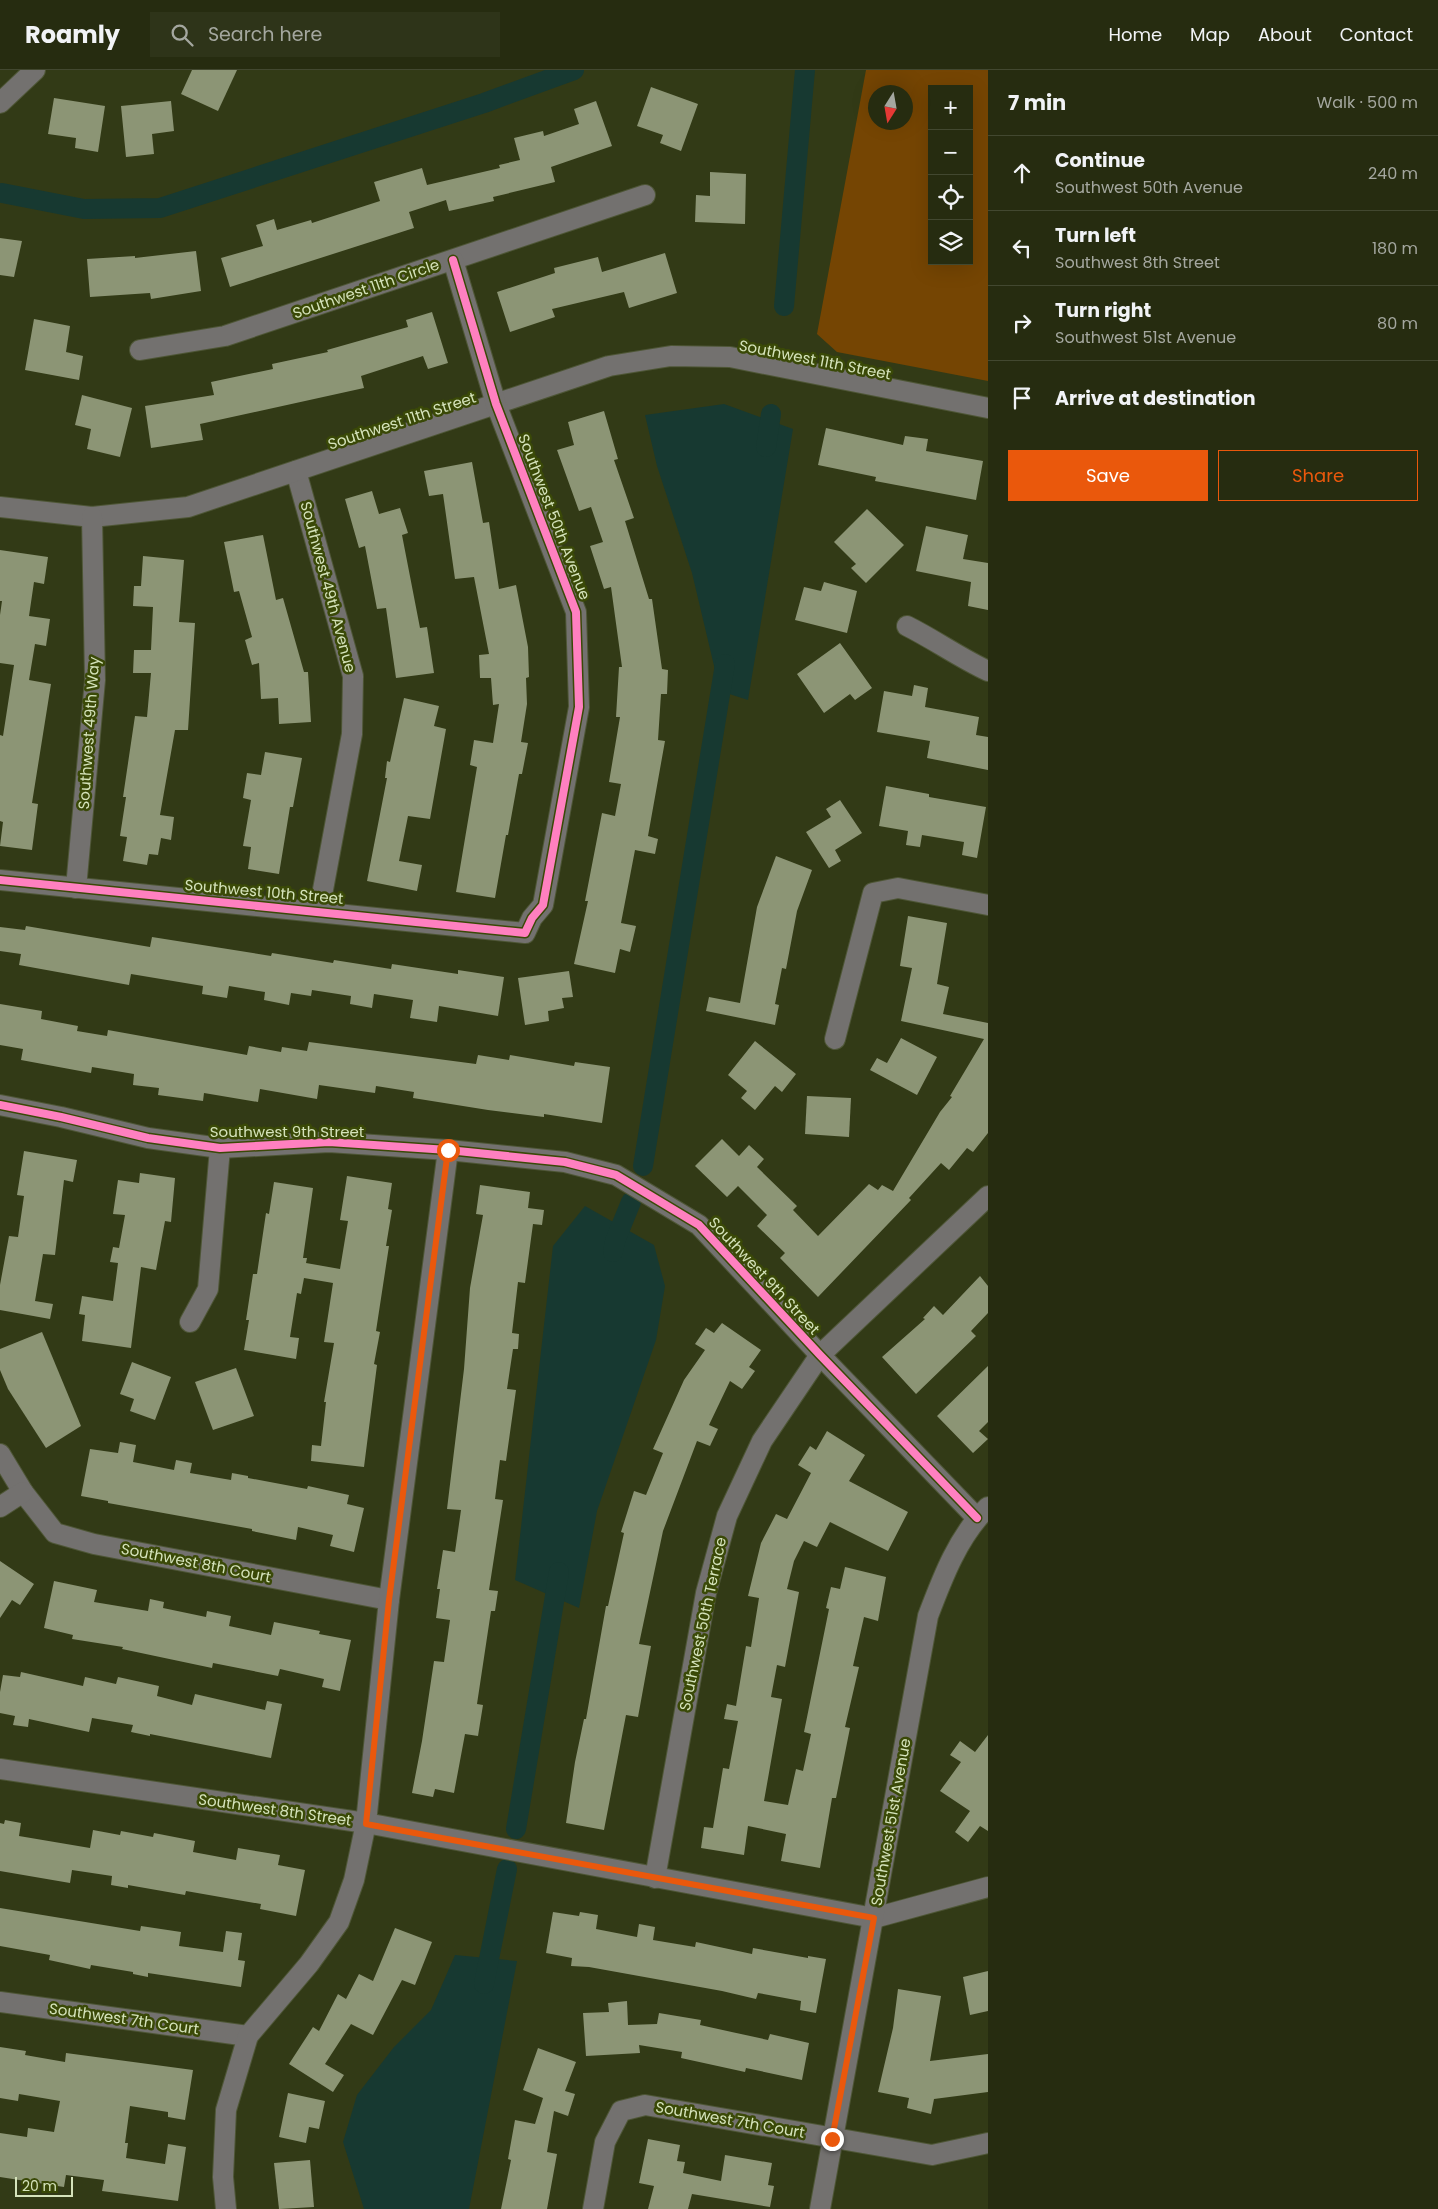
<!DOCTYPE html>
<html lang="en">
<head>
<meta charset="utf-8">
<style>
  body { margin:0; font-family:Poppins,sans-serif; background:#2e3419; color:#f1f3f6 }
  .controls { position:absolute; right:15px; top:15px; display:grid; overflow:hidden; border-radius:0px; box-shadow:0 5px 20px #0002 }
  .controls button { width:45px; height:45px; display:grid; place-items:center; padding:0; border:0; border-bottom:1px solid #424830; background:#262c10; color:#f1f3f6; font:25px sans-serif }
  .compass { position:absolute; left:868px; top:15px; width:45px; height:45px; border-radius:50%; background:#262c10; box-shadow:0 5px 20px #0002; rotate:191deg }
  .scale { position:absolute; left:15px; bottom:12px; width:58px; box-sizing:border-box; padding-left:5px; border:2px solid #d5e3bb; border-top:0; font-size:14px; line-height:18px; white-space:nowrap; color:#d5e3bb; -webkit-text-stroke:4px #3a4907; paint-order:stroke }
  .stop { position:absolute; width:15px; height:15px; margin:-11px; border:4px solid #ea580c; border-radius:50%; background:#fff }
  .stop.end { background:#ea580c; border-color:#fff; box-shadow:0 1px 5px #0008 }
  .list { margin:0; padding:0; list-style:none }
  h2 { display:flex; justify-content:space-between; align-items:center; height:65px; margin:0; padding:0 20px; font-size:21px }
  h2 small { font-size:16px; font-weight:400; color:#a4a79f }
  .list li { display:grid; grid-template-columns:32px 1fr auto; gap:15px; align-items:center; box-sizing:border-box; height:75px; padding:0 20px; border-top:1px solid #424830 }
  .list b { display:block; font-size:19px; white-space:nowrap }
  .list p { margin:0; font-size:16px; white-space:nowrap; color:#a4a79f }
  .list em { font-size:16px; font-style:normal; color:#a4a79f }
  .actions { display:flex; gap:10px; padding:15px 20px }
  .actions a { flex:1; padding:11px 0; border:1px solid #ea580c; border-radius:0px; text-align:center; font-size:18px; color:#ea580c }
  .actions .main { background:#ea580c; color:#fff }
  .icon { flex:none; width:28px; height:28px; fill:none; stroke:currentColor; stroke-width:2; stroke-linecap:round; stroke-linejoin:round }
  .map { position:relative; flex:none; width:988px; height:2139px; overflow:hidden }
  header { display:flex; align-items:center; gap:30px; box-sizing:border-box; height:70px; padding:0 25px; background:#262c10; border-bottom:1px solid #424830 }
  header strong { font-size:24px }
  nav { display:flex; gap:28px; margin-inline-start:auto; font-size:18px }
  .search { width:350px; height:45px; background:#2e3419; display:flex; align-items:center; gap:12px; box-sizing:border-box; padding:0 18px; border-radius:0px; color:#a4a79f; font-size:19px }
  main { display:flex }
  aside { flex:1; background:#262c10 }
  .map>svg:first-child { display:block }
  .green { fill:#754503; fill-rule:evenodd }
  .water { fill:#173931 }
  .lines { fill:none; stroke-linecap:round; stroke-linejoin:round }
  .canal { stroke:#173931; stroke-width:20 }
  .building { fill:#8c9575 }
  .minor-casing { stroke:#4e5636; stroke-width:22 }
  .minor { stroke:#73716f; stroke-width:20 }
  .cycleway-casing { stroke:#3a4907; stroke-width:11 }
  .cycleway { stroke:#ff80c0; stroke-width:8 }
  .route { stroke:#ea580c; stroke-width:6 }
  .labels { text-anchor:middle; stroke-width:5; stroke-linejoin:round; paint-order:stroke }
  .street-label { font-size:15px; fill:#d5e3bb; stroke:#3a4907 }
</style>
</head>
<body>
<header>
<strong>Roamly</strong>
<div class="search"><svg class="icon" aria-label="search" viewBox="0 0 24 24"><circle cx="10" cy="10" r="6"/><path d="M15 15l6 6"/></svg>Search here</div>
<nav><a>Home</a><a>Map</a><a>About</a><a>Contact</a></nav>
</header>
<main>
<div class="map">
<svg width="988" height="2139" viewBox="0 0 988 2139">
  <rect width="100%" height="100%" fill="#323a16"/>
  <!-- green -->
  <path class="green" d="M866,0h122v311l-151,-29 -20,-18zM932,19h37v172h-37zM876,22h30v30h-30z"/>
  <!-- water -->
  <g class="water">
    <polygon points="724,334 793,359 748,630 720,621 692,503 657,396 645,345"/>
    <polygon points="585,1136 654,1175 665,1216 656,1270 597,1441 579,1538 515,1510 553,1176"/>
    <polygon points="455,1885 517,1891 469,2139 364,2139 343,2072 357,2025 394,1977 431,1940"/>
  </g>
  <g class="lines">
    <!-- canal -->
    <g class="canal">
      <polyline points="2,123 84,139 160,138 484,33 574,0"/>
      <polyline points="784,236 805,0"/>
      <polyline points="766,377 771,344"/>
      <polyline points="643,1096 725,594"/>
      <polyline points="613,1182 615,1171 631,1132"/>
      <polyline points="516,1759 559,1502"/>
      <polyline points="484,1914 507,1799"/>
    </g>
  </g>
  <!-- building -->
  <g class="building">
    <polygon points="192,0 237,0 218,41 181,24"/>
    <polygon points="651,17 698,34 681,81 660,73 663,65 637,56"/>
    <polygon points="54,28 105,36 98,82 75,78 76,68 48,64"/>
    <polygon points="171,31 174,61 152,64 154,84 126,87 121,36"/>
    <polygon points="596,31 612,76 551,97 555,112 493,127 494,131 449,141 446,130 409,142 414,158 230,217 221,188 263,176 256,155 274,149 277,160 311,150 312,153 380,131 374,112 422,98 427,115 500,98 499,95 520,90 514,68 543,61 544,66 579,54 574,39"/>
    <polygon points="710,102 746,104 745,154 695,152 696,125 710,126"/>
    <polygon points="0,168 22,171 14,207 0,205"/>
    <polygon points="196,181 201,221 151,229 150,223 90,227 87,189 135,186 135,188"/>
    <polygon points="665,183 677,223 629,238 624,222 552,239 555,247 510,262 497,222 555,203 554,198 598,187 602,202"/>
    <polygon points="432,242 448,293 428,299 423,286 361,306 364,318 200,354 203,370 151,378 145,336 214,325 211,312 273,299 272,294 328,282 327,280 408,257 406,250"/>
    <polygon points="34,249 70,256 66,282 83,286 79,310 25,300"/>
    <polygon points="82,325 132,338 120,387 87,379 91,359 75,355"/>
    <polygon points="604,341 618,389 614,390 634,448 625,451 649,529 652,529 662,599 668,600 667,624 661,624 658,670 665,671 648,766 658,769 655,784 635,780 621,853 636,856 630,882 620,879 615,903 574,894 588,831 585,831 602,743 615,746 621,714 609,712 620,647 616,647 619,597 622,597 611,517 604,519 590,476 603,472 591,437 579,441 557,380 574,375 568,352"/>
    <polygon points="826,358 903,375 905,366 928,369 926,381 983,391 976,430 875,411 876,407 818,395"/>
    <polygon points="472,392 483,453 489,452 499,519 516,515 528,577 529,607 526,608 527,634 521,672 528,673 522,704 519,704 508,765 506,765 495,828 456,822 477,697 470,695 474,670 493,673 499,634 493,635 491,608 480,608 479,585 489,584 474,507 455,509 443,424 429,426 424,401"/>
    <polygon points="372,421 379,444 400,438 408,463 402,465 420,558 427,557 434,603 396,608 386,538 377,539 365,476 359,478 345,429"/>
    <polygon points="867,439 904,475 866,513 851,498 856,494 834,472"/>
    <polygon points="926,456 968,465 963,489 988,493 988,540 968,536 971,512 916,501"/>
    <polygon points="263,465 276,530 283,528 304,602 308,602 311,652 279,654 278,628 261,629 259,593 252,595 245,570 252,567 239,521 234,522 224,472"/>
    <polygon points="0,480 48,487 44,514 34,512 29,546 50,549 46,576 35,574 29,610 51,614 32,733 38,734 32,780 0,776 3,752 0,751 0,665 3,666 14,595 0,593 0,545 2,531 0,531"/>
    <polygon points="143,486 184,490 179,552 195,553 188,660 175,660 160,745 174,747 171,770 161,768 158,785 149,784 147,795 123,791 127,767 120,766 126,727 123,727 135,646 147,647 151,603 133,603 134,580 151,580 153,537 133,536 134,516 141,516"/>
    <polygon points="824,512 857,521 847,563 795,550 804,517 821,521"/>
    <polygon points="840,573 872,618 855,630 850,624 824,643 797,604"/>
    <polygon points="914,615 928,618 925,637 979,647 976,665 988,667 988,700 927,688 930,671 877,662 884,621 912,626"/>
    <polygon points="404,628 439,636 434,656 446,659 430,749 408,746 399,791 422,795 417,821 367,811 387,708 385,708 387,691 390,692"/>
    <polygon points="265,682 302,688 293,737 290,737 279,804 248,799 251,777 243,776 251,730 243,728 247,703 261,705"/>
    <polygon points="886,716 929,724 929,727 986,737 977,788 962,785 964,772 922,765 920,777 906,775 908,761 879,756"/>
    <polygon points="840,730 862,763 835,780 841,791 829,798 806,762 831,747 826,739"/>
    <polygon points="776,786 812,800 797,841 786,899 782,898 775,934 779,935 775,955 706,941 709,927 740,933 757,837"/>
    <polygon points="908,846 947,853 937,914 949,917 943,944 988,953 988,1063 973,1082 967,1078 949,1100 941,1093 909,1128 911,1130 818,1227 780,1188 785,1183 757,1156 767,1145 738,1116 727,1127 695,1096 722,1069 739,1086 749,1075 764,1089 757,1097 797,1136 793,1140 818,1166 869,1114 878,1120 882,1115 893,1121 940,1042 952,1027 950,1026 984,969 901,951 912,898 900,896"/>
    <polygon points="26,856 150,877 152,867 271,886 272,883 333,893 334,890 391,899 392,894 458,904 458,900 504,907 498,946 439,936 437,952 410,948 413,930 374,924 372,938 350,934 351,926 312,920 311,926 291,923 289,935 264,930 265,922 229,916 227,928 202,924 203,916 131,904 129,915 19,895 21,884 0,881 0,857 25,860"/>
    <polygon points="569,901 573,927 562,928 564,938 548,941 549,951 525,955 518,908"/>
    <polygon points="0,934 42,941 41,949 78,956 77,961 107,966 108,960 247,985 249,976 281,982 282,977 307,981 309,972 476,994 478,985 509,990 510,985 574,996 575,992 610,997 602,1053 544,1044 544,1047 488,1040 413,1028 414,1022 376,1016 375,1023 319,1015 317,1029 260,1019 258,1032 204,1023 203,1031 158,1025 159,1018 133,1015 134,1004 92,997 91,1003 21,990 23,979 0,975"/>
    <polygon points="901,968 937,987 917,1025 870,1000 877,988 887,993"/>
    <polygon points="755,971 796,1004 782,1022 775,1016 755,1040 741,1028 747,1021 728,1005"/>
    <polygon points="807,1026 851,1028 849,1067 805,1064"/>
    <polygon points="24,1081 77,1090 73,1112 64,1110 55,1185 43,1184 35,1231 53,1234 50,1249 0,1240 0,1215 9,1166 18,1167 24,1126 17,1125"/>
    <polygon points="140,1103 175,1108 171,1152 165,1151 156,1200 141,1197 131,1278 82,1271 85,1245 79,1244 82,1226 113,1231 118,1193 110,1192 113,1177 119,1178 125,1145 113,1144 118,1110 139,1113"/>
    <polygon points="347,1106 392,1113 388,1139 392,1140 386,1176 389,1176 376,1261 380,1262 374,1294 377,1295 364,1397 311,1391 312,1375 321,1376 326,1332 324,1332 334,1273 324,1272 333,1213 304,1208 301,1224 297,1223 290,1267 299,1268 296,1289 244,1280 249,1250 246,1250 253,1204 257,1204 266,1143 269,1144 274,1112 313,1118 303,1188 307,1188 306,1193 340,1199 348,1151 340,1150"/>
    <polygon points="480,1115 530,1122 528,1138 544,1140 542,1155 533,1154 525,1213 518,1212 512,1263 519,1264 518,1279 513,1279 507,1319 516,1320 506,1391 500,1390 495,1429 503,1430 489,1520 498,1521 495,1541 491,1541 477,1634 483,1635 478,1666 465,1664 454,1723 435,1719 433,1727 412,1723 422,1671 434,1591 444,1592 450,1550 436,1548 440,1519 437,1519 443,1480 455,1482 461,1440 447,1439 464,1299 470,1218 483,1145 476,1144"/>
    <polygon points="980,1206 988,1216 988,1243 971,1261 976,1266 916,1324 882,1287 925,1249 923,1248 934,1236 943,1245"/>
    <polygon points="722,1253 761,1280 749,1297 755,1301 742,1319 730,1311 709,1355 718,1359 710,1376 697,1371 663,1461 639,1574 651,1576 638,1647 626,1645 604,1760 566,1753 575,1692 584,1649 586,1649 606,1536 608,1536 624,1463 621,1462 634,1421 646,1425 663,1383 653,1379 684,1310 705,1280 695,1274 706,1258 714,1263"/>
    <polygon points="42,1262 81,1356 46,1378 8,1319 0,1300 0,1279"/>
    <polygon points="132,1292 171,1307 155,1350 130,1341 134,1329 120,1324"/>
    <polygon points="988,1296 988,1352 979,1361 988,1369 973,1383 937,1346"/>
    <polygon points="236,1298 254,1346 213,1360 195,1312"/>
    <polygon points="827,1361 865,1385 849,1411 908,1442 888,1481 830,1452 817,1477 804,1471 794,1491 787,1519 799,1522 785,1597 777,1595 771,1627 782,1629 764,1731 788,1735 796,1699 803,1701 811,1664 804,1662 829,1539 826,1538 831,1517 840,1519 845,1497 886,1507 878,1551 864,1547 853,1596 859,1597 845,1657 850,1658 836,1728 832,1728 820,1798 781,1791 786,1764 748,1756 744,1785 701,1778 704,1757 713,1758 723,1698 729,1699 738,1651 724,1649 727,1634 736,1636 746,1576 751,1577 759,1528 748,1526 761,1473 776,1444 787,1449 811,1403 798,1395 810,1376 816,1380"/>
    <polygon points="120,1372 136,1375 133,1392 174,1400 176,1390 192,1393 190,1403 231,1410 232,1403 248,1406 248,1408 307,1419 308,1416 349,1425 347,1434 364,1438 354,1482 330,1476 333,1465 298,1457 296,1470 252,1461 252,1459 108,1433 108,1431 81,1426 90,1379 118,1383"/>
    <polygon points="0,1491 34,1514 20,1535 12,1530 0,1548"/>
    <polygon points="54,1511 97,1520 94,1532 148,1541 150,1529 164,1532 163,1538 206,1547 207,1541 231,1546 229,1556 271,1565 274,1552 320,1561 319,1564 351,1570 340,1621 322,1617 324,1609 280,1599 278,1606 213,1593 212,1598 122,1579 123,1577 72,1569 73,1565 44,1558"/>
    <polygon points="21,1602 83,1616 85,1607 116,1614 118,1607 159,1616 157,1626 192,1635 195,1624 265,1640 267,1631 282,1634 271,1688 150,1664 150,1666 131,1662 133,1655 92,1648 89,1662 29,1649 28,1657 13,1655 15,1646 0,1643 0,1622 3,1605 20,1607"/>
    <polygon points="988,1665 988,1761 980,1756 968,1772 955,1762 970,1741 940,1721 961,1692 950,1685 960,1671 975,1682"/>
    <polygon points="5,1750 21,1753 19,1766 90,1778 93,1760 120,1765 121,1761 153,1767 154,1763 195,1771 193,1782 236,1790 238,1778 280,1785 278,1795 305,1800 296,1846 260,1839 261,1834 186,1821 185,1825 128,1815 128,1818 111,1815 112,1806 72,1800 70,1813 0,1801 0,1753 4,1754"/>
    <polygon points="0,1838 140,1861 141,1856 181,1862 179,1876 223,1882 226,1861 242,1863 238,1890 245,1891 241,1917 148,1903 148,1907 133,1904 133,1902 91,1895 90,1899 49,1890 50,1885 0,1876"/>
    <polygon points="553,1842 579,1846 580,1842 598,1845 596,1859 637,1867 639,1854 655,1857 653,1870 695,1877 696,1872 752,1884 753,1878 808,1888 808,1886 826,1889 816,1943 800,1940 801,1931 758,1923 756,1929 722,1921 589,1897 571,1896 572,1888 546,1883"/>
    <polygon points="395,1858 432,1872 415,1915 402,1910 373,1965 351,1954 325,1994 344,2005 333,2022 289,1994 313,1957 319,1961 338,1924 346,1929 359,1904 373,1911"/>
    <polygon points="988,1901 988,1941 970,1945 963,1907"/>
    <polygon points="898,1919 941,1926 930,1991 988,1984 988,2022 934,2029 931,2044 907,2038 909,2028 878,2022 893,1958"/>
    <polygon points="627,1931 628,1955 657,1954 659,1943 701,1950 700,1955 768,1970 770,1964 809,1973 802,2010 746,1998 745,2002 681,1988 682,1982 639,1975 640,1983 586,1986 583,1943 609,1942 608,1933"/>
    <polygon points="0,1977 26,1981 25,1985 65,1992 66,1983 193,2000 185,2050 168,2047 168,2042 130,2036 125,2073 128,2073 126,2088 165,2094 168,2074 186,2077 178,2131 102,2121 104,2110 66,2105 64,2117 0,2107 0,2063 27,2067 28,2058 54,2062 60,2031 19,2024 18,2031 0,2028"/>
    <polygon points="538,1978 576,1992 565,2021 575,2024 568,2046 554,2041 547,2082 557,2084 547,2139 501,2139 511,2090 508,2089 515,2050 535,2054 543,2028 523,2020"/>
    <polygon points="288,2023 325,2031 319,2059 309,2057 306,2073 279,2067"/>
    <polygon points="648,2069 680,2075 677,2091 685,2092 683,2103 721,2111 725,2085 772,2093 768,2115 774,2116 770,2137 692,2124 688,2139 648,2139 654,2116 639,2113"/>
    <polygon points="310,2090 314,2137 279,2139 274,2093"/>
  </g>
  <g class="lines">
    <!-- minor casing -->
    <g class="minor-casing">
      <g id="minor">
        <polyline points="0,33 35,0"/>
        <polyline points="140,280 225,266 645,125"/>
        <polyline points="296,401 353,606 352,664 319,841"/>
        <polyline points="0,437 92,447 188,437 609,296 671,286 730,287 988,338"/>
        <path d="M907,556c28,14 53,32 81,45"/>
        <polyline points="0,810 525,863 532,848 543,835 579,637 576,542 496,334 453,190"/>
        <polyline points="76,818 95,610 92,447"/>
        <polyline points="835,969 873,823 898,818 988,835"/>
        <polyline points="0,1035 61,1047 148,1068 220,1078 329,1072 448,1080 565,1092 616,1105 699,1155 820,1285 977,1448"/>
        <polyline points="190,1252 208,1219 220,1078"/>
        <polyline points="0,1384 23,1422 55,1463 94,1474 389,1530"/>
        <polyline points="0,1437 23,1422"/>
        <polyline points="0,1699 366,1753 874,1848 988,1817"/>
        <polyline points="655,1808 706,1523 727,1446 762,1371 820,1285 988,1126"/>
        <polyline points="0,1932 248,1966"/>
        <polyline points="226,2139 223,2107 226,2040 248,1966 309,1894 339,1852 354,1810 366,1753 389,1530 448,1080"/>
        <polyline points="593,2139 605,2072 621,2041 645,2035 932,2085 988,2073"/>
        <path d="M820,2139l108,-593c14,-37 30,-80 60,-109"/>
      </g>
    </g>
    <!-- minor -->
    <use href="#minor" class="minor"/>
    <!-- cycleway casing -->
    <g class="cycleway-casing">
      <g id="cycleway">
        <polyline points="0,810 525,863 532,848 543,835 579,637 576,542 496,334 453,190"/>
        <polyline points="0,1035 61,1047 148,1068 220,1078 329,1072 448,1080 565,1092 616,1105 699,1155 820,1285 977,1448"/>
      </g>
    </g>
    <!-- cycleway -->
    <use href="#cycleway" class="cycleway"/>
  </g>
  <g class="lines">
    <!-- route -->
    <polyline class="route" points="448,1080 389,1530 366,1754 874,1848 832,2069"/>
  </g>
  <g class="labels">
    <!-- street labels -->
    <g class="street-label">
      <text transform="translate(366 219) rotate(-19)" y="5">Southwest 11th Circle</text>
      <text transform="translate(815 290) rotate(11)" y="5">Southwest 11th Street</text>
      <text transform="translate(402 351) rotate(-18)" y="5">Southwest 11th Street</text>
      <text transform="translate(554 447) rotate(69)" y="5">Southwest 50th Avenue</text>
      <text transform="translate(328 517) rotate(75)" y="5">Southwest 49th Avenue</text>
      <text transform="translate(89 663) rotate(-86)" y="5">Southwest 49th Way</text>
      <text transform="translate(264 822) rotate(5)" y="5">Southwest 10th Street</text>
      <text x="287" y="1067">Southwest 9th Street</text>
      <text transform="translate(764 1206) rotate(47)" y="5">Southwest 9th Street</text>
      <text transform="translate(196 1493) rotate(11)" y="5">Southwest 8th Court</text>
      <text transform="translate(703 1554) rotate(-78)" y="5">Southwest 50th Terrace</text>
      <text transform="translate(275 1740) rotate(8)" y="5">Southwest 8th Street</text>
      <text transform="translate(891 1752) rotate(-80)" y="5">Southwest 51st Avenue</text>
      <text transform="translate(124 1949) rotate(8)" y="5">Southwest 7th Court</text>
      <text transform="translate(730 2050) rotate(10)" y="5">Southwest 7th Court</text>
    </g>
  </g>
</svg>
<div class="controls">
<button>+</button>
<button>−</button>
<button><svg class="icon" aria-label="locate" viewBox="0 0 24 24"><circle cx="12" cy="12" r="6"/><path d="M12 2v4M12 18v4M2 12h4M18 12h4"/></svg></button>
<button><svg class="icon" aria-label="layers" viewBox="0 0 24 24"><path d="M12 4l9 5-9 5-9-5zM3 14l9 5 9-5"/></svg></button>
</div>
<svg class="compass" viewBox="-18 -18 36 36"><path d="M0-13l5 13h-10z" fill="#e53935"/><path d="M0 13l5-13h-10z" fill="#a4a79f"/></svg>
<div class="scale">20 m</div>
<div class="stop" style="left:448px;top:1080px"></div>
<div class="stop end" style="left:832px;top:2069px"></div>
</div>
<aside>
<h2>7 min<small>Walk · 500 m</small></h2>
<ul class="list">
<li><svg class="icon" aria-label="ahead" viewBox="0 0 24 24"><path d="M12 20V5M6 11l6-6 6 6"/></svg><div><b>Continue</b><p>Southwest 50th Avenue</p></div><em>240 m</em></li>
<li><svg class="icon" aria-label="left" viewBox="0 0 24 24"><path d="M17 20v-9H6M10 6l-5 5 5 5"/></svg><div><b>Turn left</b><p>Southwest 8th Street</p></div><em>180 m</em></li>
<li><svg class="icon" aria-label="right" viewBox="0 0 24 24"><path d="M7 20v-9h11M14 6l5 5-5 5"/></svg><div><b>Turn right</b><p>Southwest 51st Avenue</p></div><em>80 m</em></li>
<li><svg class="icon" aria-label="arrive" viewBox="0 0 24 24"><path d="M6 21V4h12l-3 4 3 4H6"/></svg><div><b>Arrive at destination</b></div></li>
</ul>
<div class="actions"><a class="main">Save</a><a>Share</a></div>
</aside>
</main>
</body>
</html>
